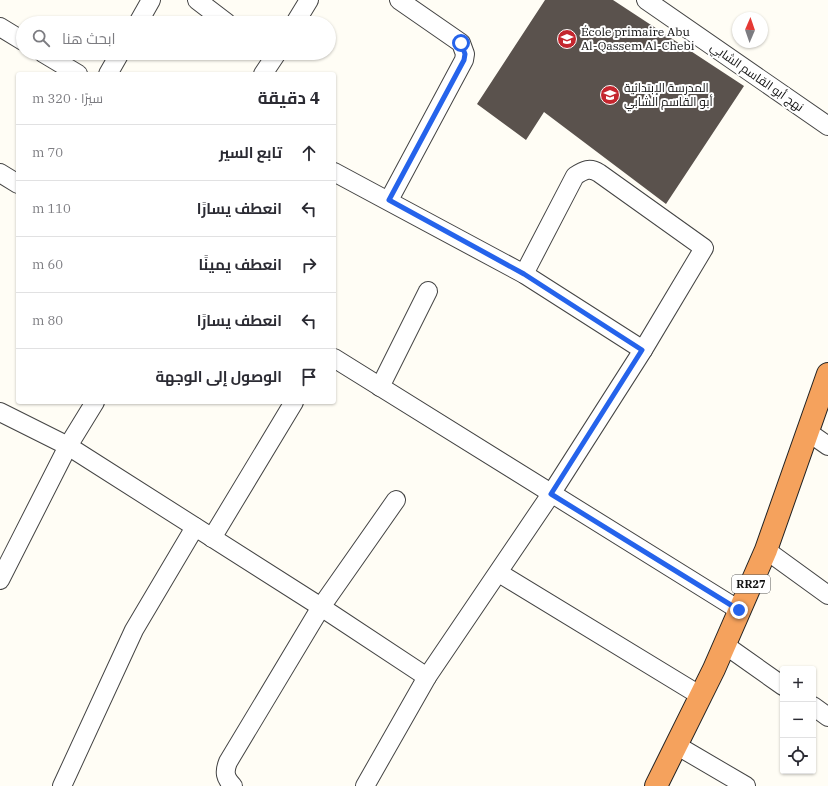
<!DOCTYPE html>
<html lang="ar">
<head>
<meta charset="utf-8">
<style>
  body { margin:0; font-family:"IBM Plex Serif",Cairo,serif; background:#f7f7f7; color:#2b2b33; direction:rtl }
  .controls { position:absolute; right:12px; bottom:12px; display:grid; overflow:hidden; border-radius:4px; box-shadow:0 1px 3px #0004 }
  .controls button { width:36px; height:36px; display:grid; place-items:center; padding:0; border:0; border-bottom:1px solid #e1e1e2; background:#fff; color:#2b2b33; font:20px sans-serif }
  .compass { position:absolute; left:732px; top:12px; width:36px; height:36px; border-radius:50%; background:#fff; box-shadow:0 1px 3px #0004; rotate:2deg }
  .stop { position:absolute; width:12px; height:12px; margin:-9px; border:3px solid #2563eb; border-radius:50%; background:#fff }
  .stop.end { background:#2563eb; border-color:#fff; box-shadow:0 1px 4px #0008 }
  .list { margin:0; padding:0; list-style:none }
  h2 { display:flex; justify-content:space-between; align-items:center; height:52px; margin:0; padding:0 16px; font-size:17px }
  h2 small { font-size:13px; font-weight:400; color:#7c7c81 }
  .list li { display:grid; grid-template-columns:26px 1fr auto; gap:12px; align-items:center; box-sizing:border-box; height:56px; padding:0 16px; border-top:1px solid #e1e1e2 }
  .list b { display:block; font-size:15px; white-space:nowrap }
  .list em { font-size:13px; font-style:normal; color:#7c7c81 }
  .icon { flex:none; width:22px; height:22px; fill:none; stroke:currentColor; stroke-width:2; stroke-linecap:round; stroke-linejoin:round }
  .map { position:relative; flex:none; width:828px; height:786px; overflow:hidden; direction:ltr }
  .search { position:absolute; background:#fff; box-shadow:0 1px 3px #0004; left:16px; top:16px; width:320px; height:44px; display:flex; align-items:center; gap:10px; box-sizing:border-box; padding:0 14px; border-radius:22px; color:#7c7c81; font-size:15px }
  .panel { position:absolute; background:#fff; box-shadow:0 1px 3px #0004; left:16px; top:72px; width:320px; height:332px; border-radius:4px; direction:rtl }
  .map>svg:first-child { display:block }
  .building { fill:#5a524d }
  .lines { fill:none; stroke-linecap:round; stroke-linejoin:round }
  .street-casing { stroke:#444; stroke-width:20 }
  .highway-casing { stroke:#222; stroke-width:24 }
  .street { stroke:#fff; stroke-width:18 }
  .highway { stroke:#f5a25d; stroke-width:22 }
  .route { stroke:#2563eb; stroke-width:5 }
  .labels { text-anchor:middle; stroke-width:4; stroke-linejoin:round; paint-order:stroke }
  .shield { fill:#fff; stroke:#585858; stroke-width:1 }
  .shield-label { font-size:11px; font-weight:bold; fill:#111 }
  .poi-label { font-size:12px; fill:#111; stroke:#fff; text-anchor:start }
  .street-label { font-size:12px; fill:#111; stroke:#fff }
</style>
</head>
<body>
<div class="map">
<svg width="828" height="786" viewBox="0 0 828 786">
  <rect width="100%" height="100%" fill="#fffdf5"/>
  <!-- building -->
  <polygon class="building" points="545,0 613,0 744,86 666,204 544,112 526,140 477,104"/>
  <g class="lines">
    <!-- street casing -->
    <g class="street-casing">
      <g id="street">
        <polyline points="197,0 227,23"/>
        <polyline points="646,0 828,126"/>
        <polyline points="138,23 151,0"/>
        <polyline points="295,23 309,0"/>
        <polyline points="0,27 23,41"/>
        <polyline points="43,53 78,74"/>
        <polyline points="108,74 120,53"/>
        <polyline points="263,74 277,53"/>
        <polyline points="334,172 524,274 643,350"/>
        <polyline points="0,173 18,184"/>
        <polyline points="389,200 464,60 465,54 461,43 399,0"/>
        <polyline points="334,358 739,610"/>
        <polyline points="380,387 428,291"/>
        <polyline points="0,412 68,446 321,607 427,677"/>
        <polyline points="808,432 828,446"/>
        <polyline points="212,538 294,402"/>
        <polyline points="766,550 828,595"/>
        <polyline points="499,573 701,696"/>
        <polyline points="0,580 68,446 95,402"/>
        <polyline points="725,645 783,686"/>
        <polyline points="813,706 828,717"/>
        <polyline points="676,745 746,786"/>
        <polyline points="62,786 134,630 195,527"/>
        <path d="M233,786c-8,-8 -9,-14 -5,-24l93,-155 75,-107"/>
        <path d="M365,786l62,-109 124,-183 92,-144 61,-102 -105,-75c-9,-6 -15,-3 -24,3l-51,98"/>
      </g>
    </g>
    <!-- highway casing -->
    <g class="highway-casing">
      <polyline id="highway" points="656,786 714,669 766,550 828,374"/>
    </g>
    <!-- street -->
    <use href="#street" class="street"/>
    <!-- highway -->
    <use href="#highway" class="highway"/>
  </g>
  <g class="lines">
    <!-- route -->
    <polyline class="route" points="461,43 465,54 464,60 389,200 524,274 642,350 551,494 739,610"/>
  </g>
  <!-- icons -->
  <defs>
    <g id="school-disc" transform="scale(1)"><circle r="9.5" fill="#c4262e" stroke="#fff"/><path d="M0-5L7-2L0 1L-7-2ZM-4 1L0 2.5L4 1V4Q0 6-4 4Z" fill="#fff"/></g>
  </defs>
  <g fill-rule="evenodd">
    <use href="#school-disc" x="567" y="39"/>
    <use href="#school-disc" x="610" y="95"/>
  </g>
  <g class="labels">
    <!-- shield labels -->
    <rect class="shield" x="732" y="575" width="38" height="18" rx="3"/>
    <g class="shield-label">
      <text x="751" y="588">RR27</text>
    </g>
    <!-- poi labels -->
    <g class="poi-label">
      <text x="581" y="36">École primaire Abu<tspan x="581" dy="14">Al-Qassem Al-Chebi</tspan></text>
      <text x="624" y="92">المدرسة الإبتدائية<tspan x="624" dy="14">أبو القاسم الشابي</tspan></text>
    </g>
    <!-- street labels -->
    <g class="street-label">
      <text transform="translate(757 77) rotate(35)" y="4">نهج أبو القاسم الشابي</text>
    </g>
  </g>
</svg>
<div class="controls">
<button>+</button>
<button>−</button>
<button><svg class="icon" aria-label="locate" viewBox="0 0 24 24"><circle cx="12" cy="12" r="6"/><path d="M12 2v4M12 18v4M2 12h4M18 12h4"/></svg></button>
</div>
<svg class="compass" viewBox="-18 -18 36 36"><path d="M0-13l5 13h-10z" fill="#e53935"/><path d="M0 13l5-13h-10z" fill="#7c7c81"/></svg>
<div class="stop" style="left:461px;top:43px"></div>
<div class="stop end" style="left:739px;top:610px"></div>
<div class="search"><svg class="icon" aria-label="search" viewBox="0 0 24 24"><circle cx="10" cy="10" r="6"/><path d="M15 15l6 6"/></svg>ابحث هنا</div>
<section class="panel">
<h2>4 دقيقة<small>سيرًا · 320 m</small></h2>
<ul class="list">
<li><svg class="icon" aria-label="ahead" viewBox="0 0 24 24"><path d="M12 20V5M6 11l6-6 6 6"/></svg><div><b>تابع السير</b></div><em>70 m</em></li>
<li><svg class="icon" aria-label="left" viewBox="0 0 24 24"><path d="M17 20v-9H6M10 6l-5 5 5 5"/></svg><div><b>انعطف يسارًا</b></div><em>110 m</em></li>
<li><svg class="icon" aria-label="right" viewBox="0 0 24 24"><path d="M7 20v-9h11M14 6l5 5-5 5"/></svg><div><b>انعطف يمينًا</b></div><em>60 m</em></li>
<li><svg class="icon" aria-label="left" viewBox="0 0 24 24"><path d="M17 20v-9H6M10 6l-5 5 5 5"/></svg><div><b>انعطف يسارًا</b></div><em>80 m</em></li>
<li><svg class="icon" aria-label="arrive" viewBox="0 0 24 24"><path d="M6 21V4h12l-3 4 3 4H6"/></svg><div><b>الوصول إلى الوجهة</b></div></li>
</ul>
</section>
</div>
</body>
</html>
